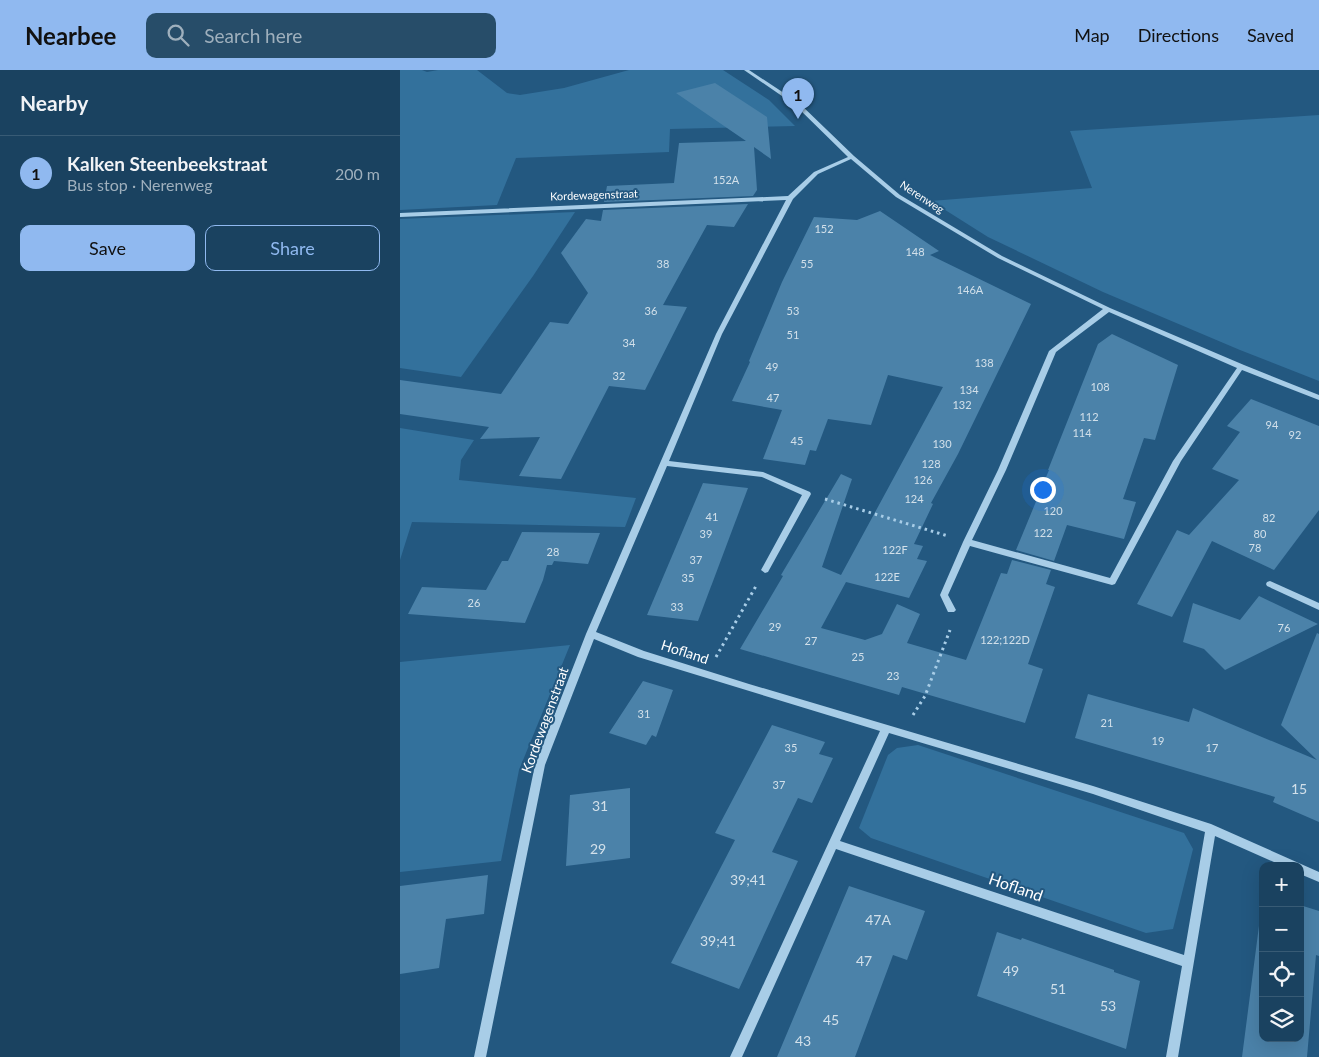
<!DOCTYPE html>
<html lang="en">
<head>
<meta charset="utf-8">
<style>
  body { margin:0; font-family:Lato,sans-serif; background:#274d69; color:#f1f3f6 }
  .controls { position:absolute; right:15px; bottom:15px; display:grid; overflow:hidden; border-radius:10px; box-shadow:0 5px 20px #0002 }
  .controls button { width:45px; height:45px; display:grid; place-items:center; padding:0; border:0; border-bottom:1px solid #385b75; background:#1a4260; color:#f1f3f6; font:25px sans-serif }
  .you { position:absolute; left:642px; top:419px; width:18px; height:18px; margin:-12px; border:4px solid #fff; border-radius:50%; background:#1a73e8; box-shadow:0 0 0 8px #1a73e833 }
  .badge { display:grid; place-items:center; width:32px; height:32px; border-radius:50%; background:#90b9f0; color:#111; font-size:16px; font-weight:700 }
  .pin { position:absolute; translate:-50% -41px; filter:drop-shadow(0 1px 2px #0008) }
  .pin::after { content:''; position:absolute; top:26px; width:18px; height:15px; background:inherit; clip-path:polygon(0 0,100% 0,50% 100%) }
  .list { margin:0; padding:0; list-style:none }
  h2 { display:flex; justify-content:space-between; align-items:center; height:65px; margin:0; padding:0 20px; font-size:21px }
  h2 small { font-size:16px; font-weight:400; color:#9fb0bd }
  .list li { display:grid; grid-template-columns:32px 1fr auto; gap:15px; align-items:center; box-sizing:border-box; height:75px; padding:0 20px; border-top:1px solid #385b75 }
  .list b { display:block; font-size:19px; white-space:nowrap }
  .list p { margin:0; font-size:16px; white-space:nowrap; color:#9fb0bd }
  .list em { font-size:16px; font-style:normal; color:#9fb0bd }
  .actions { display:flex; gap:10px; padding:15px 20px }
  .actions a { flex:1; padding:11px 0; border:1px solid #90b9f0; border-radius:10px; text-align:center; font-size:18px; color:#90b9f0 }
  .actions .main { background:#90b9f0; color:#111 }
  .icon { flex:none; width:28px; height:28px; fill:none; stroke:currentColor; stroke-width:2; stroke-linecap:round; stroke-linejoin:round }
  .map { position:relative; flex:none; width:919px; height:987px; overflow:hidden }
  header { display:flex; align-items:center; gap:30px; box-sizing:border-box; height:70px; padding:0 25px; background:#90b9f0; color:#111 }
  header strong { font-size:24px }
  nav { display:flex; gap:28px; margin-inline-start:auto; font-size:18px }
  .search { width:350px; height:45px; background:#274d69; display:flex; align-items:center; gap:12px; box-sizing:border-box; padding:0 18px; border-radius:10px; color:#9fb0bd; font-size:19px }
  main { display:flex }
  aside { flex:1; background:#1a4260 }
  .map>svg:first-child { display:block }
  .green { fill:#33719c }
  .building { fill:#4b82a9 }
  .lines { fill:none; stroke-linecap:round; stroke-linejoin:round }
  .path { stroke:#a8cde7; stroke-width:3; stroke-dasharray:2.5 4; stroke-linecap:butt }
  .minor { fill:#a8cde7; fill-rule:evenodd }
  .labels { text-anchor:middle; stroke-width:4; stroke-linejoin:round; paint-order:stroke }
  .number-label { font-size:11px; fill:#d2e0ea }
  .far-street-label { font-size:11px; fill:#fff; stroke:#235880 }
  .street-label { font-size:14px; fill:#fff; stroke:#235880 }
  .near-number-label { font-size:14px; fill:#d2e0ea }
  .near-street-label { font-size:16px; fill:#fff; stroke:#235880 }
</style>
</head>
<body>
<header>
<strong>Nearbee</strong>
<div class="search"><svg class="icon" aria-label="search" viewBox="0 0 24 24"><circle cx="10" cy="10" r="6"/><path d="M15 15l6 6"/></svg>Search here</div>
<nav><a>Map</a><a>Directions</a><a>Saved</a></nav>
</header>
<main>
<aside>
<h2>Nearby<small></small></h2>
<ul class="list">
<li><span class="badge">1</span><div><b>Kalken Steenbeekstraat</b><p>Bus stop · Nerenweg</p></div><em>200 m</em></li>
</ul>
<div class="actions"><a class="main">Save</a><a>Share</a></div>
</aside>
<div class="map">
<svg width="919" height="987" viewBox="0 0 919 987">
  <rect width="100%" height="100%" fill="#235880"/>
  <!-- green -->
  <g class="green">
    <polygon points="0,0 22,0 27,2 38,0 77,0 107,23 120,25 164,18 229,0 323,0 369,30 395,56 270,59 269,82 116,88 97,135 0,140"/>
    <polygon points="919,45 919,311 840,280 703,222 588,167 531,131 692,118 670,61"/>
    <polygon points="175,142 133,206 61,307 0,298 0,149"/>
    <polygon points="0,358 74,370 61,390 59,410 236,428 225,457 12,452 0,490"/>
    <polygon points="170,575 119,700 101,791 0,802 0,592"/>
    <polygon points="518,675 784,763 793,779 773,859 746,863 471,768 459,758 488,685 497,678"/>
  </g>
  <!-- building -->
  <g class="building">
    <polygon points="315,13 367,47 371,89 354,77 357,120 353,126 204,132 207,116 274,113 279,73 346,71 276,23"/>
    <polygon points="348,134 334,157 307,155 263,235 287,237 245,320 209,316 161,409 119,406 140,367 80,369 89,357 0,344 0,310 101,324 150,252 168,254 188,223 161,183 186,149 201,151 203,140"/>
    <polygon points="480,141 539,181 530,185 631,234 558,384 531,433 533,434 514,474 523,476 517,489 527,491 509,528 446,512 421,558 465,570 482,564 497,534 520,544 507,573 566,590 601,503 607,504 612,490 651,500 646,514 655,517 628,594 643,599 625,653 502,617 499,625 340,579 383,506 381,505 441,404 452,409 422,497 441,505 543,317 488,305 471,355 428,349 416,381 410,380 405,395 363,389 382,340 332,331 350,292 349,291 382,212 414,147 457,150"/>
    <polygon points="712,264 778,295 755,370 744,368 723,429 736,432 724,469 667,455 654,491 616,480 649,400 648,400 698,274"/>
    <polygon points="851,329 919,356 919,440 874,500 812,471 772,547 737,534 777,460 789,465 839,410 812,399 840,362 827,356"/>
    <polygon points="303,413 348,418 298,551 247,545"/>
    <polygon points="122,462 200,463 188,494 154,491 152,495 147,495 143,510 125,553 8,544 22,517 86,520 102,491 108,491"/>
    <polygon points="859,526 918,554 825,600 804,579 783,572 793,533 840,550"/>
    <polygon points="917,563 919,564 919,752 873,732 875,727 675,668 688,624 789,652 793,638 917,690 881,655"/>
    <polygon points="243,611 273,620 256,667 252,665 246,675 209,663"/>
    <polygon points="372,655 425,672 419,684 433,688 412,733 398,728 372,782 398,791 339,919 271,893 335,770 315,763"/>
    <polygon points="230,718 230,788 166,796 170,725"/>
    <polygon points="88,805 84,844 46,849 39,898 0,904 0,816"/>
    <polygon points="449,816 525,841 507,890 493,885 455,987 377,987"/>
    <polygon points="863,825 863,968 900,968 900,835 919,841 919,886 916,885 907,987 842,987"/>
    <polygon points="597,862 621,870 622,868 714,900 714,902 740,911 726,979 577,926"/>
  </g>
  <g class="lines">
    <!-- path -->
    <g class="path">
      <polyline points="425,429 548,466"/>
      <polyline points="316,587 356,516"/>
      <polyline points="513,645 525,626 550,560"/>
    </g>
    <!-- minor -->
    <g class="minor">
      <path d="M344,0h5l50,33 55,53 46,39 102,61 108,52 134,57 75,30v5l-77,-30 -61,91 -66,123 -3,1 -142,-39 -22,49 8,15 -2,2h-6l-8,-17 23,-53 35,-72 51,-119 54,-42 -105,-51 -102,-61 -45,-38 -33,15 -25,25 -71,135 -53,127 94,11 47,20 1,2 -43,78 -3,1 -4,-3 41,-75 -40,-18 -95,-11 -71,166 48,19 105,33 344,102 118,38 108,48v10l-19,-8v-8h-17l-68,-30 -37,221h-12l16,-91 -346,-117 -94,208h-12l150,-326 -242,-74 -44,-18 -49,126 -59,292h-12l61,-292 51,-131 130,-300 70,-134 -386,17v-4l388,-17 26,-24 34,-15 -53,-52zM709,242l128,56 -64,93 -63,117 -138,-38 34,-70 50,-118zM489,663l204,61 112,38 -21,123 -344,-114z"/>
      <polygon points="870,511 919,533 919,540 867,516 866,514 867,512"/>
    </g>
  </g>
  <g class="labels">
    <!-- number labels -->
    <g class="number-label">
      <text x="326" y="114">152A</text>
      <text x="424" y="163">152</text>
      <text x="515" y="186">148</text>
      <text x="263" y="198">38</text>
      <text x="407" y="198">55</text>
      <text x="570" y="224">146A</text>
      <text x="251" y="245">36</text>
      <text x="393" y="245">53</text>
      <text x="393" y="269">51</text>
      <text x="229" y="277">34</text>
      <text x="584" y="297">138</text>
      <text x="372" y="301">49</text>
      <text x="219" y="310">32</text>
      <text x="700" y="321">108</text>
      <text x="569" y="324">134</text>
      <text x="373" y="332">47</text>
      <text x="562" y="339">132</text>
      <text x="689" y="351">112</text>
      <text x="872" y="359">94</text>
      <text x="682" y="367">114</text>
      <text x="895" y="369">92</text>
      <text x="397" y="375">45</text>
      <text x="542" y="378">130</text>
      <text x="531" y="398">128</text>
      <text x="523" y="414">126</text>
      <text x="514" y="433">124</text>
      <text x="653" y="445">120</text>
      <text x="312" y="451">41</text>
      <text x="869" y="452">82</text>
      <text x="643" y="467">122</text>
      <text x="306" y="468">39</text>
      <text x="860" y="468">80</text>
      <text x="855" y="482">78</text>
      <text x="495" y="484">122F</text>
      <text x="153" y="486">28</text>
      <text x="296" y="494">37</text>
      <text x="487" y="511">122E</text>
      <text x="288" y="512">35</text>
      <text x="74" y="537">26</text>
      <text x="277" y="541">33</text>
      <text x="375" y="561">29</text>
      <text x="884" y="562">76</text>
      <text x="605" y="574">122;122D</text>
      <text x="411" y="575">27</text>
      <text x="458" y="591">25</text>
      <text x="493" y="610">23</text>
      <text x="244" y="648">31</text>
      <text x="707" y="657">21</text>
      <text x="758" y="675">19</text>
      <text x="391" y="682">35</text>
      <text x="812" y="682">17</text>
      <text x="379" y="719">37</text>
    </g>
    <!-- far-street labels -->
    <g class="far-street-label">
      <text transform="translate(194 125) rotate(-2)" y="4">Kordewagenstraat</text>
      <text transform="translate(522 127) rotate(33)" y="4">Nerenweg</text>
    </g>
    <!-- street labels -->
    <g class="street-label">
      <text transform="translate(285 582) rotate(18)" y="5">Hofland</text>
      <text transform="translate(145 650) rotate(-70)" y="5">Kordewagenstraat</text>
    </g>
    <!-- near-number labels -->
    <g class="near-number-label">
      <text x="899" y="724">15</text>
      <text x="200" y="741">31</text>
      <text x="198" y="784">29</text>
      <text x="348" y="815">39;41</text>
      <text x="478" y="855">47A</text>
      <text x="318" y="876">39;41</text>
      <text x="464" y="896">47</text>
      <text x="611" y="906">49</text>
      <text x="658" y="924">51</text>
      <text x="708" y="941">53</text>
      <text x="431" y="955">45</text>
      <text x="403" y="976">43</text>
    </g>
    <!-- near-street labels -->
    <g class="near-street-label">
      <text transform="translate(616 817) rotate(19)" y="6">Hofland</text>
    </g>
  </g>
</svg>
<div class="controls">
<button>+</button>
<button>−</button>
<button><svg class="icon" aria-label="locate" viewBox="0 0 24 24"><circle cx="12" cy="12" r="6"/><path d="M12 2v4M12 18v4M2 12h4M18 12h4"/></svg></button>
<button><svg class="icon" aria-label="layers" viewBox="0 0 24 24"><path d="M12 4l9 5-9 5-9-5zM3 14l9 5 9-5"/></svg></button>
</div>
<div class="you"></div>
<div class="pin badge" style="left:398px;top:49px">1</div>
</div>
</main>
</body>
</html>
